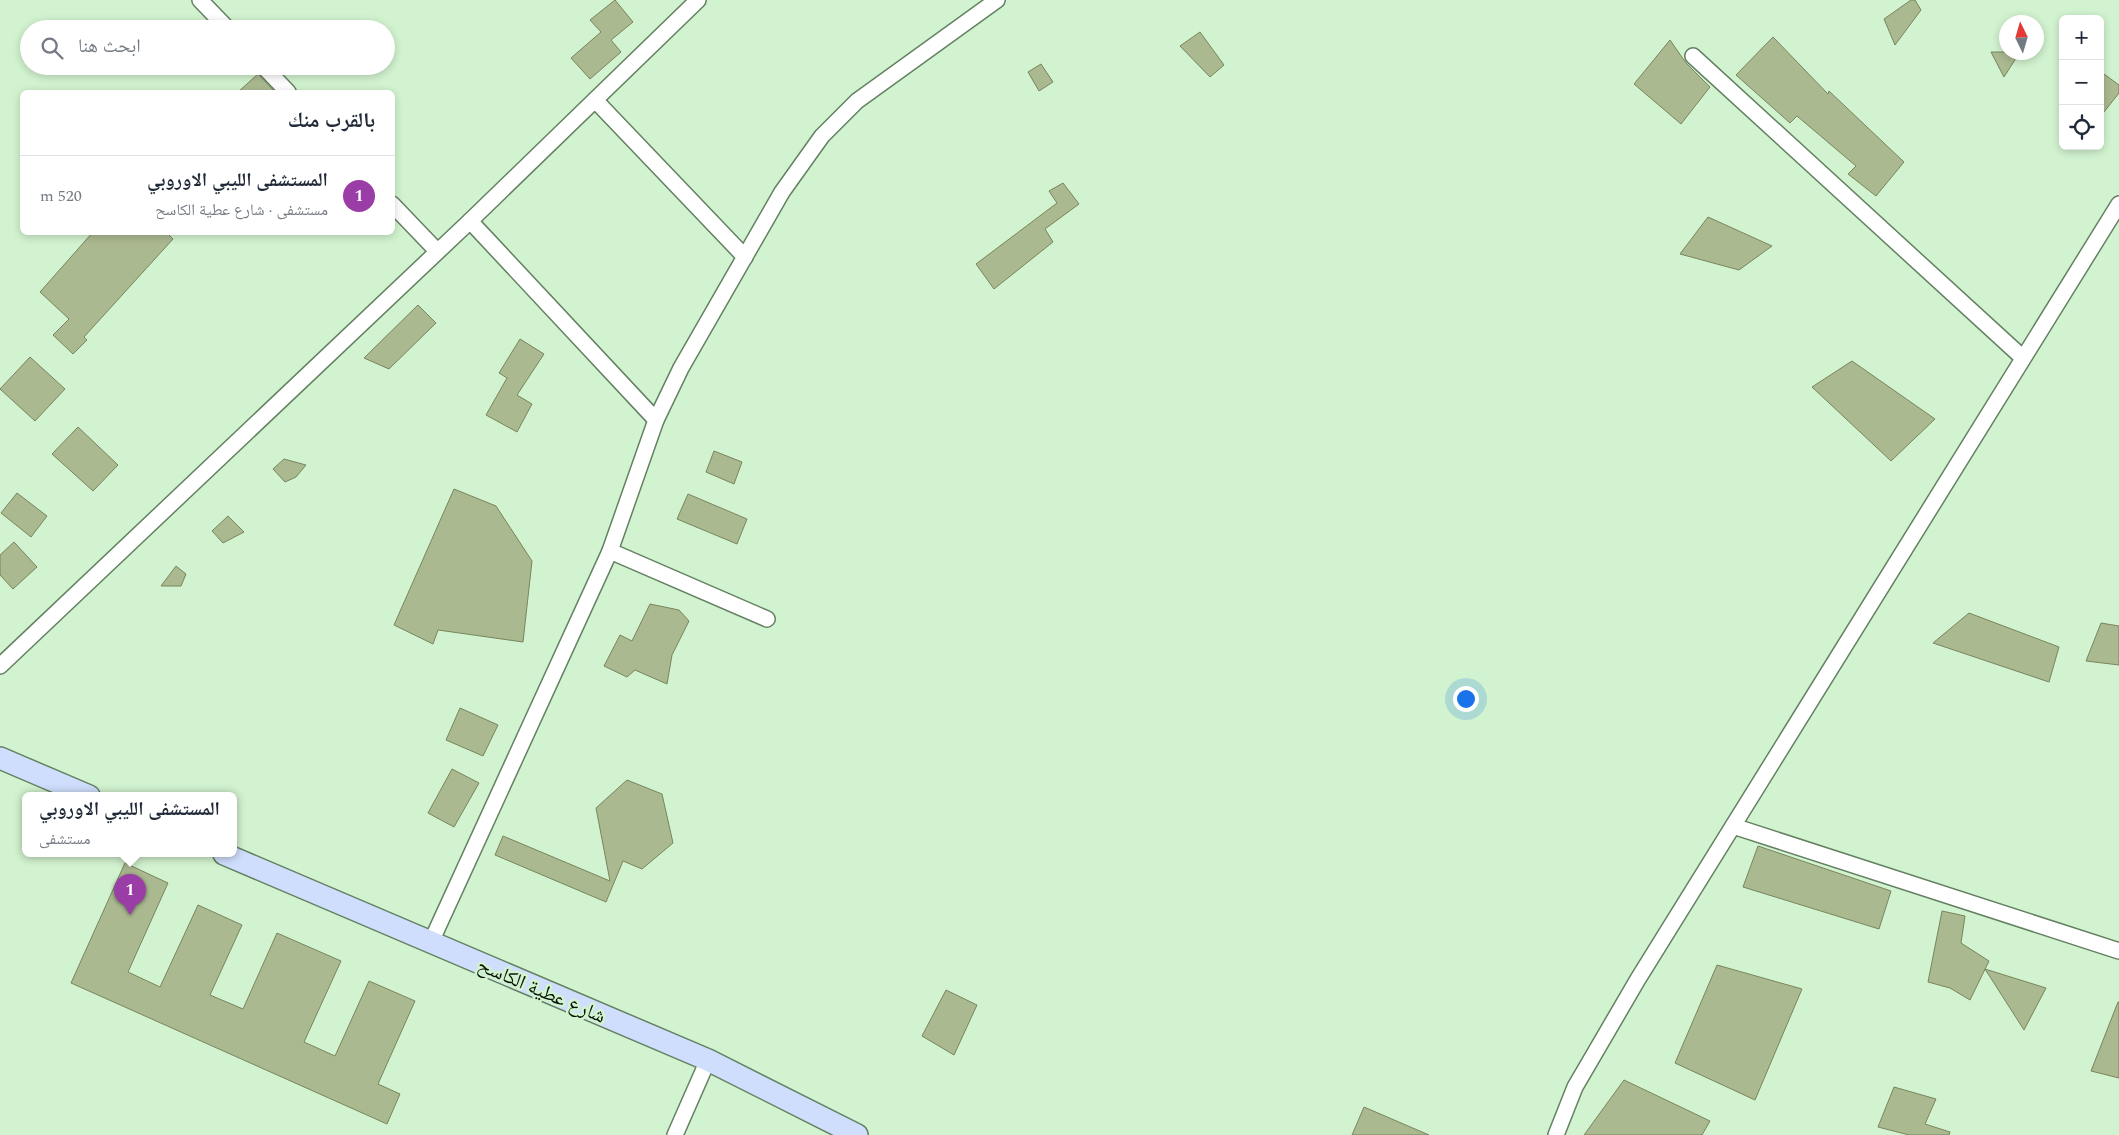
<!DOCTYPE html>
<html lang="ar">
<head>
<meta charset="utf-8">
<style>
  body { margin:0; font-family:Spectral,"Noto Naskh Arabic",serif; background:#f6f6f7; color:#1f2937; direction:rtl }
  .controls { position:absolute; right:15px; top:15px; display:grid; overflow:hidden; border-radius:8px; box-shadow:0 2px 8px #0003 }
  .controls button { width:45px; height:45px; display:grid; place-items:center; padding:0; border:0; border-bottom:1px solid #e0e1e3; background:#fff; color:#1f2937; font:25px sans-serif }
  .compass { position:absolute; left:1999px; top:15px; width:45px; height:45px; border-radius:50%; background:#fff; box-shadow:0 2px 8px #0003; rotate:355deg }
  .you { position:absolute; left:1465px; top:698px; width:18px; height:18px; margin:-12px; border:4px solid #fff; border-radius:50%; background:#1a73e8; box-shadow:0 0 0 8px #1a73e833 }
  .badge { display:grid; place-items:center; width:32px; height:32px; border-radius:50%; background:#9b3da6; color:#fff; font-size:16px; font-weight:700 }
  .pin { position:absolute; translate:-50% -41px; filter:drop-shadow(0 1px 2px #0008) }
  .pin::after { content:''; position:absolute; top:26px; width:18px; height:15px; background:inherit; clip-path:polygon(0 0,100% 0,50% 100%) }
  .popup { position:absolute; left:22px; top:792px; width:215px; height:65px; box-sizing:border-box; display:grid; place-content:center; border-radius:8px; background:#fff; filter:drop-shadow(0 1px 4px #0005); font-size:16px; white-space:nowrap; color:#747a83 }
  .popup b { font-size:19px; color:#1f2937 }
  .popup::after { content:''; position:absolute; left:50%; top:100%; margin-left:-10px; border:10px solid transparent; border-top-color:#fff }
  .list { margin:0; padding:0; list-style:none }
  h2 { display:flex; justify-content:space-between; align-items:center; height:65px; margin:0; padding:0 20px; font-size:21px }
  h2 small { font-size:16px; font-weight:400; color:#747a83 }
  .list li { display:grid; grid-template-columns:32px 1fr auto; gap:15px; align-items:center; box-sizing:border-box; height:80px; padding:0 20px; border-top:1px solid #e0e1e3 }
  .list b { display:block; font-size:19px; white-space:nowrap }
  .list p { margin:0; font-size:16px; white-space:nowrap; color:#747a83 }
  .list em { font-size:16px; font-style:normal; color:#747a83 }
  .icon { flex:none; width:28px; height:28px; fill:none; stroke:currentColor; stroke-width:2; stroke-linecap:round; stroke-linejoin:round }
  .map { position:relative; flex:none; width:2119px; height:1135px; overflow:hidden; direction:ltr }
  .search { position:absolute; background:#fff; box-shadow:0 2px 8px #0003; left:20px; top:20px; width:375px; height:55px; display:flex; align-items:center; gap:12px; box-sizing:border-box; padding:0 18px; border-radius:28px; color:#747a83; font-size:19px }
  .panel { position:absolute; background:#fff; box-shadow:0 2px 8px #0003; left:20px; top:90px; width:375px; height:145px; border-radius:8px; direction:rtl }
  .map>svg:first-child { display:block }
  .building { fill:#abb990; stroke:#78855e }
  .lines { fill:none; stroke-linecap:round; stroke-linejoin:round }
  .street-casing { stroke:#648162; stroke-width:18 }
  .secondary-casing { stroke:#648162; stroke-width:24 }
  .street { stroke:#fff; stroke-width:15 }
  .secondary { stroke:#cfdefc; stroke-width:21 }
  .labels { text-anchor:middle; stroke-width:5; stroke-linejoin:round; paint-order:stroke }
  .street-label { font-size:20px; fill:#071206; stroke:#d2f3cf }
</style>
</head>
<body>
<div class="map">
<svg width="2119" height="1135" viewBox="0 0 2119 1135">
  <rect width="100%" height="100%" fill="#d2f3cf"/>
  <!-- building -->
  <g class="building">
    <polygon points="615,0 633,22 611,40 621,52 590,79 571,58 601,32 590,20"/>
    <polygon points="1911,0 1915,0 1921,10 1895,45 1884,19"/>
    <polygon points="1200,32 1224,65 1210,77 1180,46"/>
    <polygon points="1773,37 1828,94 1829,91 1904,162 1876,196 1848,174 1856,166 1797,116 1790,123 1736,75"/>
    <polygon points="1670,40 1686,63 1710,87 1681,124 1634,84"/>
    <polygon points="1991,52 2020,52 2004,77"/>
    <polygon points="1041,64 1053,82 1039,91 1028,72"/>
    <polygon points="2100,71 2119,85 2119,93 2100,117"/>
    <polygon points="258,74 275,92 238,92"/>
    <polygon points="1063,183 1079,204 1045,229 1053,242 994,289 976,264 1057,203 1049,191"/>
    <polygon points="1708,217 1772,246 1739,270 1680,254"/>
    <polygon points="93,232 166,232 173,239 84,337 87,340 73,354 53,335 69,319 40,292"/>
    <polygon points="418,305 436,323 389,369 364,358"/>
    <polygon points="520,339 544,354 517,395 532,404 517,432 486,415 507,378 499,373"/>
    <polygon points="30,357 65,389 35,421 0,389"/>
    <polygon points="1852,361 1935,419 1891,461 1812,387"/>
    <polygon points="78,427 118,465 93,491 52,454"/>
    <polygon points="714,451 742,462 734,484 706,472"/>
    <polygon points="284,459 306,465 296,477 285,482 273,469"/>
    <polygon points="454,489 496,506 532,561 523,642 438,630 433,644 394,625"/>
    <polygon points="17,493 47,516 31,537 1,513"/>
    <polygon points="688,494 747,519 737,544 677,519"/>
    <polygon points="228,516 244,532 223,543 212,531"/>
    <polygon points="14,542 37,567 13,589 0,575 0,555"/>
    <polygon points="176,566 186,574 181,586 161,586"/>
    <polygon points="650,604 679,610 689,621 672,655 667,684 635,670 627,677 604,666 620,635 632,641"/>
    <polygon points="1969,613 2059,647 2049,682 1933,643"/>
    <polygon points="2101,623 2119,626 2119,665 2086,661"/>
    <polygon points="460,708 498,725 483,756 446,740"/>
    <polygon points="452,769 479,783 454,827 428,813"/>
    <polygon points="627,780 662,794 673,843 642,869 623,861 606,902 495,855 503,836 610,881 596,808"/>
    <polygon points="1758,846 1891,891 1879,929 1743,887"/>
    <polygon points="125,863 168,883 128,972 160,987 198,905 242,925 210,995 243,1009 277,933 341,961 304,1042 335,1056 369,981 415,1001 378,1084 400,1094 387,1124 71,983"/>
    <polygon points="1942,911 1965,916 1961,943 1989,961 1970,1000 1950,988 1928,982"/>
    <polygon points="1717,965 1802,989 1755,1100 1675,1063"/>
    <polygon points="1985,969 2046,988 2024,1030"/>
    <polygon points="946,990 977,1005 954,1055 922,1036"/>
    <polygon points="2118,1002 2119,1002 2119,1078 2091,1071"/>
    <polygon points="1624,1080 1710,1121 1702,1135 1584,1135"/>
    <polygon points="1894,1087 1936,1099 1925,1124 1950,1132 1949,1135 1909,1135 1878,1127"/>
    <polygon points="1364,1107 1429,1135 1352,1135"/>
  </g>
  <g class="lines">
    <!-- street casing -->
    <g class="street-casing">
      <g id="street">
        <polyline points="200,0 228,29"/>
        <polyline points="1693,56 2023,358"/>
        <polyline points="263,66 288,92"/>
        <polyline points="595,100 745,257"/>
        <polyline points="392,204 437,251"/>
        <polyline points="470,221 656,420"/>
        <polyline points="610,551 656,420 681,368 782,192 822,136 857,101 997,0"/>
        <polyline points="0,666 470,221 698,0"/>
        <polyline points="1733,826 2119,951"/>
        <polyline points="431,942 610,551 767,619"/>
        <polyline points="675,1135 708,1060"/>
        <polyline points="1556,1135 1575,1087 1638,979 2119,204"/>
      </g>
    </g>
    <!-- secondary casing -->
    <g class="secondary-casing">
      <g id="secondary">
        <polyline points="0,758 89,796"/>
        <polyline points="224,854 708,1060 857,1135"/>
      </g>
    </g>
    <!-- street -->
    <use href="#street" class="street"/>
    <!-- secondary -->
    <use href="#secondary" class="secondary"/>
  </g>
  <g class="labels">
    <!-- street labels -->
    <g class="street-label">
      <text transform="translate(542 990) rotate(23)" y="7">شارع عطية الكاسح</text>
    </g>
  </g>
</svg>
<div class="controls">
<button>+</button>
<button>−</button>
<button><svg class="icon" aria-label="locate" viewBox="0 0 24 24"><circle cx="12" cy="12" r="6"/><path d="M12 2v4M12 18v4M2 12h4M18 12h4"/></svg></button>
</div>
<svg class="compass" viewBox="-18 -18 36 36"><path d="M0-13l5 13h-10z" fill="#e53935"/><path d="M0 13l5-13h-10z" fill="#747a83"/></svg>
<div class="you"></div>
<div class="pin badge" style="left:130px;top:915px">1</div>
<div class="popup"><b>المستشفی الليبي الاوروبي</b>مستشفى</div>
<div class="search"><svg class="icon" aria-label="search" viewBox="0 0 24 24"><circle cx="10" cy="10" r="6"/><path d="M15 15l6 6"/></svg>ابحث هنا</div>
<section class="panel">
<h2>بالقرب منك<small></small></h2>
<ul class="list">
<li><span class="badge">1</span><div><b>المستشفی الليبي الاوروبي</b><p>مستشفى · شارع عطية الكاسح</p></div><em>520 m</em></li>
</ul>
</section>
</div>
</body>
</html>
